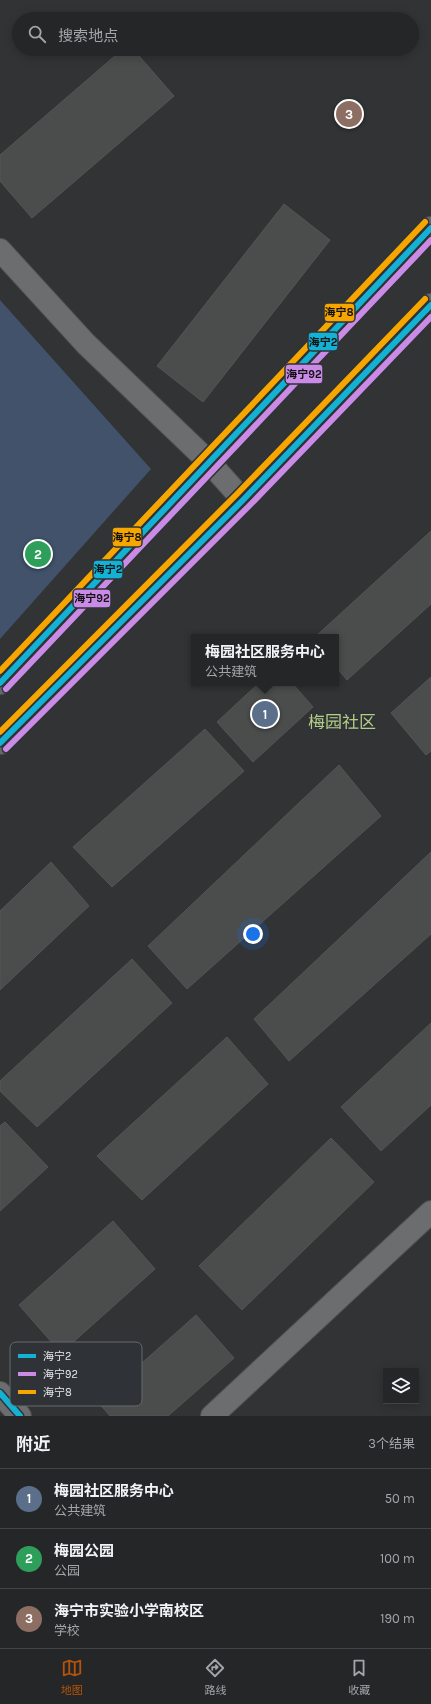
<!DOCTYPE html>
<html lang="zh">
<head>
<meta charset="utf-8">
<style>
  body { margin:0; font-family:Karla,"Noto Sans SC",sans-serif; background:#313234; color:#f1f3f6 }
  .controls { position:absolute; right:12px; bottom:12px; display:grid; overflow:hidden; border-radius:0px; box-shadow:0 2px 10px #0003 }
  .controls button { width:36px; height:36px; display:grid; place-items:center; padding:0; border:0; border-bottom:1px solid #424345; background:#252628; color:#f1f3f6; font:20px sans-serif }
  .you { position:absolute; left:253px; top:934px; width:14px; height:14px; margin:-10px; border:3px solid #fff; border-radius:50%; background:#1a73e8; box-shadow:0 0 0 6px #1a73e833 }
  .badge { display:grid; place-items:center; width:26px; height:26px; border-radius:50%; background:#b45309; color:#fff; font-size:13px; font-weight:700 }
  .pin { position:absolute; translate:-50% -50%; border:2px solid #fff; box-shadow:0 1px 4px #0006 }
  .popup { position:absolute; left:191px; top:634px; width:148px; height:52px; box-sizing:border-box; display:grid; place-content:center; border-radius:0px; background:#252628; filter:drop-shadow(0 1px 3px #0005); font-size:13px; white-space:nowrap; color:#a3a5a8 }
  .popup b { font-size:15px; color:#f1f3f6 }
  .popup::after { content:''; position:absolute; left:50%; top:100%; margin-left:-8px; border:8px solid transparent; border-top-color:#252628 }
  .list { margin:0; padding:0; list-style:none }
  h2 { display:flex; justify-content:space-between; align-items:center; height:52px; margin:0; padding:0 16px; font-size:17px }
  h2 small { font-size:13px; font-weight:400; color:#a3a5a8 }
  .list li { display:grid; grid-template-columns:26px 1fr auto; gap:12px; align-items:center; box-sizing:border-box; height:60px; padding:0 16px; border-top:1px solid #424345 }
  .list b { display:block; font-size:15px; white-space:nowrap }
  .list p { margin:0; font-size:13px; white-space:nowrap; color:#a3a5a8 }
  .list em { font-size:13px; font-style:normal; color:#a3a5a8 }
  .icon { flex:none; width:22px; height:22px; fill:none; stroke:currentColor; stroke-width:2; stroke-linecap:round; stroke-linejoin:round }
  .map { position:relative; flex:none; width:431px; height:1416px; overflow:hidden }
  .search { position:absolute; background:#252628; box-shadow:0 2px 10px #0003; left:12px; right:12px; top:12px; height:44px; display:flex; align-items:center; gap:10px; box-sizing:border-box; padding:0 14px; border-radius:22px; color:#a3a5a8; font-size:15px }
  .sheet { height:232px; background:#252628 }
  nav { display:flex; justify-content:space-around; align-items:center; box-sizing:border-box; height:56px; border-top:1px solid #424345; background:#252628; font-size:11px; color:#a3a5a8 }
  nav a { display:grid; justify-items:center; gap:2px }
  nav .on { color:#b45309 }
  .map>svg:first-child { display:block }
  .green { fill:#41526a }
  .building { fill:#4b4c4c; stroke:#545655 }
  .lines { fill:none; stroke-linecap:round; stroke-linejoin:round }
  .minor-casing { stroke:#4f5153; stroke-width:24 }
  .major-casing { stroke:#4f5153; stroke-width:24 }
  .minor { stroke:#6c6d6f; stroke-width:22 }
  .major { stroke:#64696c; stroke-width:22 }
  .bus-1-casing { stroke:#2f3337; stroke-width:9 }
  .bus-2-casing { stroke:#2f3337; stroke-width:9 }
  .bus-3-casing { stroke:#2f3337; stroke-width:9 }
  .bus-1 { stroke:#13b2d5; stroke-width:6 }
  .bus-2 { stroke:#ca8be6; stroke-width:6 }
  .bus-3 { stroke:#f7a600; stroke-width:6 }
  .labels { text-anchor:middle; stroke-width:3; stroke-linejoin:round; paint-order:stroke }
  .quarter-label { font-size:17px; fill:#b4cd84; stroke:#2f3337 }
  .key { fill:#2f3337; stroke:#666a6d; stroke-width:1 }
  .key-label { font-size:11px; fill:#e7e9ec }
  .line-badge { stroke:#2f3337; stroke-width:1.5 }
  .pale-badge-label { font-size:11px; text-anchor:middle; font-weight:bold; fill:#111 }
</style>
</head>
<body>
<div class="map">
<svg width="431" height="1416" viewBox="0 0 431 1416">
  <rect width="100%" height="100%" fill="#313335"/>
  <!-- green -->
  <polygon class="green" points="0,300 151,469 0,639"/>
  <!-- building -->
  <g class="building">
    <polygon points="123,49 133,49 174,96 32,218 0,181 0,155"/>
    <polygon points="284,204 330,240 203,402 157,366"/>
    <polygon points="431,531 431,604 347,680 336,667 336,637 315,637"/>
    <polygon points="431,677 431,751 426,755 391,713"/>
    <polygon points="259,683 292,683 313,707 253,762 217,722"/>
    <polygon points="205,729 244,771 112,887 73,847"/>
    <polygon points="339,765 381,816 187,989 148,946"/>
    <polygon points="431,852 431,934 289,1061 254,1019"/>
    <polygon points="51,862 89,906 0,990 0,911"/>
    <polygon points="132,959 172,1003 37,1127 0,1091 0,1081"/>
    <polygon points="431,1023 431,1105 381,1151 341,1107"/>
    <polygon points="227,1037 268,1084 142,1200 97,1156"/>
    <polygon points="5,1122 48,1167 0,1211 0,1126"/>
    <polygon points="331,1138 374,1182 242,1310 199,1266"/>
    <polygon points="113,1221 155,1269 61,1353 19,1305"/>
    <polygon points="196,1315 234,1358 168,1416 110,1416 98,1402"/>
  </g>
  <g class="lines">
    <!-- minor casing -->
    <g class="minor-casing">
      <g id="minor">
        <polyline points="0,250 86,344 209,462 243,500"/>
        <polyline points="0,1393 20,1416"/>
        <polyline points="212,1416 431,1212"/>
      </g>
    </g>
    <!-- major casing -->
    <g class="major-casing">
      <g id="major">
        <polyline points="0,683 431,228"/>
        <polyline points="0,743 243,500 431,305"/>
      </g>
    </g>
    <!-- minor -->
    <use href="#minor" class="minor"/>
    <!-- major -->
    <use href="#major" class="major"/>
    <!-- bus-1 casing -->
    <g class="bus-1-casing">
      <g id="bus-1">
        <polyline points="0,683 431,228"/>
        <polyline points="0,743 243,500 431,305"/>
        <polyline points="0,1393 20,1416"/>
      </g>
    </g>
    <!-- bus-2 casing -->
    <g class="bus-2-casing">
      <g id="bus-2">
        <polyline points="6,689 431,240"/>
        <polyline points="6,749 249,506 431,317"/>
      </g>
    </g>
    <!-- bus-3 casing -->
    <g class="bus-3-casing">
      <g id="bus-3">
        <polyline points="0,671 425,222"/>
        <polyline points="0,732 237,494 425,299"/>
      </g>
    </g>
    <!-- bus-1 -->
    <use href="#bus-1" class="bus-1"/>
    <!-- bus-2 -->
    <use href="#bus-2" class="bus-2"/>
    <!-- bus-3 -->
    <use href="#bus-3" class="bus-3"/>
  </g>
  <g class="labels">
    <!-- quarter labels -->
    <g class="quarter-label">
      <text x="342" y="728">梅园社区</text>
    </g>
  </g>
  <!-- legend -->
  <rect x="10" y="1342" width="132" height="64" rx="6" class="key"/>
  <rect x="18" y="1354" width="18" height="4" fill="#13b2d5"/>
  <rect x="18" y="1372" width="18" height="4" fill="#ca8be6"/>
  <rect x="18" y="1390" width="18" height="4" fill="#f7a600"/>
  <g class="key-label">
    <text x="43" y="1360">海宁2</text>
    <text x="43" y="1378">海宁92</text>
    <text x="43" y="1396">海宁8</text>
  </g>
  <g class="line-badge">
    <rect x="324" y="303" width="31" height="19" rx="4" fill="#f7a600"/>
    <rect x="308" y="332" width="30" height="19" rx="4" fill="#13b2d5"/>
    <rect x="285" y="364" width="38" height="20" rx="4" fill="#ca8be6"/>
    <rect x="112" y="527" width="30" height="20" rx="4" fill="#f7a600"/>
    <rect x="93" y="560" width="30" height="19" rx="4" fill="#13b2d5"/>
    <rect x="73" y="589" width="38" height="19" rx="4" fill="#ca8be6"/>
  </g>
  <g class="pale-badge-label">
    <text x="339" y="316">海宁8</text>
    <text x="323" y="346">海宁2</text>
    <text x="304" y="378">海宁92</text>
    <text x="127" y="541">海宁8</text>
    <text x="108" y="573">海宁2</text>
    <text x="92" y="602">海宁92</text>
  </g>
</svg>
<div class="controls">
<button><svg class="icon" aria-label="layers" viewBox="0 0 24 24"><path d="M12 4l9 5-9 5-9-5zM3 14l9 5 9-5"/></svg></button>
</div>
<div class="you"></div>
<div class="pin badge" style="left:265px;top:714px;background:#5c6f8a">1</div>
<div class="popup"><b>梅园社区服务中心</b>公共建筑</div>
<div class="pin badge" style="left:38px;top:554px;background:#2e9e5b">2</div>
<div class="pin badge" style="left:349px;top:114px;background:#8d6e63">3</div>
<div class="search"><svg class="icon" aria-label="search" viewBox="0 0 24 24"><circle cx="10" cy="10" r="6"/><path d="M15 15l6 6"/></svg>搜索地点</div>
</div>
<section class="sheet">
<h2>附近<small>3个结果</small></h2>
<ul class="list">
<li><span class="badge" style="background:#5c6f8a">1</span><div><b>梅园社区服务中心</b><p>公共建筑</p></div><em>50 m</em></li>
<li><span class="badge" style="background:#2e9e5b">2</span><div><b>梅园公园</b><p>公园</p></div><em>100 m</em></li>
<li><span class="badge" style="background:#8d6e63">3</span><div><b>海宁市实验小学南校区</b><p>学校</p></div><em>190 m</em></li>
</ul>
</section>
<nav>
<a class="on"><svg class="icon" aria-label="map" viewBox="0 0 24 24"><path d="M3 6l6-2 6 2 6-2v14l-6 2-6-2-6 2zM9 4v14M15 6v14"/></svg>地图</a>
<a><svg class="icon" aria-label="directions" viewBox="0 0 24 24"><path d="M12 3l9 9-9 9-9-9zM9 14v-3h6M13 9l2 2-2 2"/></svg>路线</a>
<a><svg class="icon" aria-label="saved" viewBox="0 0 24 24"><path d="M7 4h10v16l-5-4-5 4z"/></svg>收藏</a>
</nav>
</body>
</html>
